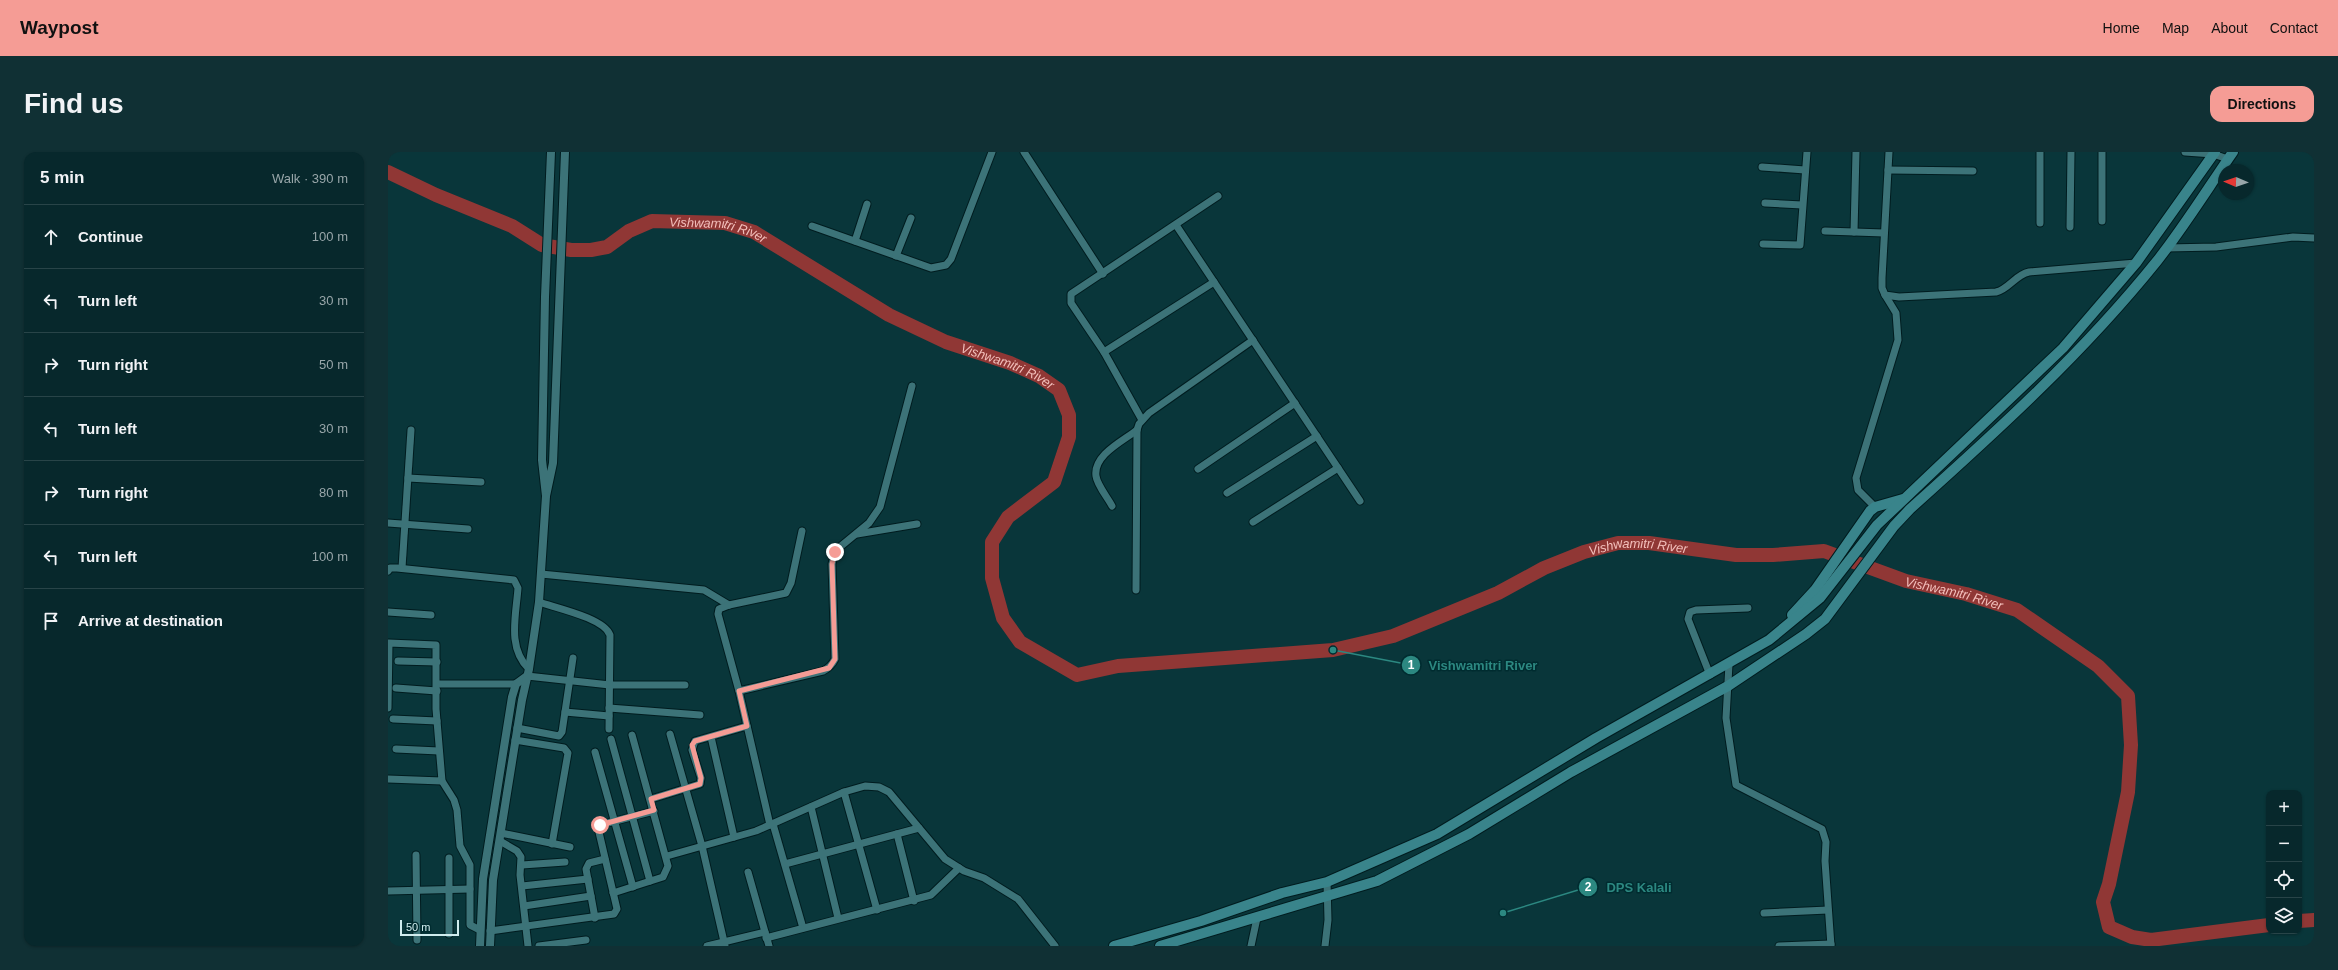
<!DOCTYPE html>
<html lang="en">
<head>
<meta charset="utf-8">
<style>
  body { margin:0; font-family:Arial,sans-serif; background:#103034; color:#f1f3f6 }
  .controls { position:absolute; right:12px; bottom:12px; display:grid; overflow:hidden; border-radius:8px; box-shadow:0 1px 3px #0004 }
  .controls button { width:36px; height:36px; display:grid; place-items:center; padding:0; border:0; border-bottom:1px solid #284448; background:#07282c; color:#f1f3f6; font:20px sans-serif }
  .compass { position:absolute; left:1830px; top:12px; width:36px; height:36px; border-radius:50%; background:#07282c; box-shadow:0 1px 3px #0004; rotate:272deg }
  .scale { position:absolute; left:12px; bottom:10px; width:59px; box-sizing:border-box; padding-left:4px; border:2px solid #d0ecee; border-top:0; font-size:11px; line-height:14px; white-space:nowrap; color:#d0ecee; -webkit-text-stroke:3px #002c30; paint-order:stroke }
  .stop { position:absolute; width:12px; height:12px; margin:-9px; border:3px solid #f59c95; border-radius:50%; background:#fff }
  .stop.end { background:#f59c95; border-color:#fff; box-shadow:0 1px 4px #0008 }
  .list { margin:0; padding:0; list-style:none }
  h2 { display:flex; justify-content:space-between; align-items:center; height:52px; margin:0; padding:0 16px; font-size:17px }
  h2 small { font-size:13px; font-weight:400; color:#98a6a9 }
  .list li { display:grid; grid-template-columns:26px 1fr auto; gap:12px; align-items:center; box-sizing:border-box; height:64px; padding:0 16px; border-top:1px solid #284448 }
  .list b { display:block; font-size:15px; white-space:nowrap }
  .list em { font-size:13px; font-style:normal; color:#98a6a9 }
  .icon { flex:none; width:22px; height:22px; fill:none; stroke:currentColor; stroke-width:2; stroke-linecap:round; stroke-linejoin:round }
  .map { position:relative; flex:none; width:1926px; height:794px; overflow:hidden; border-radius:12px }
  header { display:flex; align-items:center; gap:24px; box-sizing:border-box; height:56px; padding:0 20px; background:#f59c95; color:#111 }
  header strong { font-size:19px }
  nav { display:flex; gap:22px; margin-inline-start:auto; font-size:14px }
  .intro { display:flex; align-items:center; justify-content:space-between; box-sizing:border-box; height:96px; padding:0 24px }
  h1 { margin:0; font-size:28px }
  .button { padding:10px 18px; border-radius:12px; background:#f59c95; color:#111; font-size:14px; font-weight:700 }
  main { display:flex; gap:24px; padding:0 24px }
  aside { flex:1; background:#07282c; border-radius:12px; box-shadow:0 1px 3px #0004 }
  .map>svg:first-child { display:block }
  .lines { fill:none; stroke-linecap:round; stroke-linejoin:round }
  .river { stroke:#903735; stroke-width:14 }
  .minor-casing { stroke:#001c1f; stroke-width:9 }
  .tertiary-casing { stroke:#001c1f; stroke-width:10 }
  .primary-casing { stroke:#001c1f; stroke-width:12 }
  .minor { stroke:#3c7378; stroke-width:7 }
  .tertiary { stroke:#3c7378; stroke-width:8 }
  .primary { stroke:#39848b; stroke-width:10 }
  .route { stroke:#f59c95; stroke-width:5 }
  .labels { text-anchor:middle; stroke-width:3; stroke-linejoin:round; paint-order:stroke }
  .water-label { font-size:13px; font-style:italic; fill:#f2beba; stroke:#002c30 }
  .leader { fill:none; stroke:#2c8881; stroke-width:1.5 }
  .callout-dot { fill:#2c8881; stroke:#002c30; stroke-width:1.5 }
  .mark-label { font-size:12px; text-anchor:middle; font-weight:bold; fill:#fff }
  .callout-label { font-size:13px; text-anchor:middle; font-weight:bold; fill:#2c8881; stroke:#002c30; stroke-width:3; stroke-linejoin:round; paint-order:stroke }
</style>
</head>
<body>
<header>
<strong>Waypost</strong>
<nav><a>Home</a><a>Map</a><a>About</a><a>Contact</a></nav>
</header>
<div class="intro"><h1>Find us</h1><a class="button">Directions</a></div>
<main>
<aside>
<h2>5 min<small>Walk · 390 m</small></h2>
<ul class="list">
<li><svg class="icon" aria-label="ahead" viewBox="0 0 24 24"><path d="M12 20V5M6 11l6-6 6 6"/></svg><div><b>Continue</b></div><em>100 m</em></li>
<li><svg class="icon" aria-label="left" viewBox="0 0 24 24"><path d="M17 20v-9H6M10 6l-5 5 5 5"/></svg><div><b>Turn left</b></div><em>30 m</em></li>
<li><svg class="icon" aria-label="right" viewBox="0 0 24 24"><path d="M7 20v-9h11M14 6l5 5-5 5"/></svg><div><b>Turn right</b></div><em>50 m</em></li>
<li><svg class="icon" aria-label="left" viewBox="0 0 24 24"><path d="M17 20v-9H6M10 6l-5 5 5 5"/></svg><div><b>Turn left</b></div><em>30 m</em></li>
<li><svg class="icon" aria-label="right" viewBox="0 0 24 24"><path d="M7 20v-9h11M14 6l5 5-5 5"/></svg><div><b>Turn right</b></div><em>80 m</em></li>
<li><svg class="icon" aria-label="left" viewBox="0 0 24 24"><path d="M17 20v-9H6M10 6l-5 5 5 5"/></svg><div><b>Turn left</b></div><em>100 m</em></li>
<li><svg class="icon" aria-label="arrive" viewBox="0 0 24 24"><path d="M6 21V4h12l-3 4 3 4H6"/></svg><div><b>Arrive at destination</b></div></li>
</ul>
</aside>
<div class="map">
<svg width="1926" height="794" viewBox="0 0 1926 794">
  <rect width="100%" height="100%" fill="#09363a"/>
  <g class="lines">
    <!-- river -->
    <g class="river">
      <path id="s1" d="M0,20l48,23 76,31 30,19 29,5h20l16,-3 22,-16 23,-10 73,2 29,9 135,83 57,27 64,21 29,13 20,14 10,25v22l-15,45 -46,35 -16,25v36l11,40 17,24 57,33 41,-9 215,-16 60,-14 105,-43 46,-25 40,-16 34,-9h31l87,12h37l51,-4 82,30 60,13 51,16 81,56 30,30 3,49 -3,47 -19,92 -6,18 6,25 23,10 19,3 118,-15"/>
      <polyline points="1911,769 1926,768"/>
    </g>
    <!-- minor casing -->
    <g class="minor-casing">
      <g id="minor">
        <polyline points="636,0 715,122"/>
        <path d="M1501,0l-7,126v10l3,7 14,2 97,-5c13,-3 19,-17 33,-20l107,-9"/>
        <polyline points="1652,0 1652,71"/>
        <polyline points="1714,0 1714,69"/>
        <polyline points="1797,0 1825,2 1840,7"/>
        <polyline points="1374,15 1417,18"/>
        <polyline points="1500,18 1585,19"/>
        <polyline points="1377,51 1414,53"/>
        <polyline points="788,73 972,349"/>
        <polyline points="424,74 543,116 558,113 563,107 604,0"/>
        <polyline points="1682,75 1683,0"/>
        <polyline points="1437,79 1496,81"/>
        <polyline points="1466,80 1468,0"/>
        <polyline points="467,89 479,52"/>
        <polyline points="1375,92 1412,93 1419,0"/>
        <polyline points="1778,96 1828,95 1905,85 1926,86"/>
        <polyline points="508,104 523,66"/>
        <polyline points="716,200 826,130"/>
        <polyline points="754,268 716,200 683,151 683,142 830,44"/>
        <polyline points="810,317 907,251"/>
        <polyline points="20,326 93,330"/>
        <polyline points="839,341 929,284"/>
        <path d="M724,354c-4,-8 -15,-21 -16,-30 -3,-21 27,-35 41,-46"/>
        <polyline points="1487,355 1470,338 1468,326 1510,188 1508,161 1497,143"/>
        <polyline points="865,370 950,316"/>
        <polyline points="0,371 80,377"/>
        <polyline points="469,382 529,372"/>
        <polyline points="14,416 23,278"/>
        <path d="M0,419l2,-3h7l117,12 4,8c-2,28 -11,60 11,81"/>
        <polyline points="153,422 316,438 341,453"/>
        <polyline points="748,438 749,278 751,272 761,261 865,188"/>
        <path d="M151,450c17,6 65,16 71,33l-1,94"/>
        <polyline points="0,460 43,463"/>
        <polyline points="10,509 49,510"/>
        <polyline points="1341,512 1338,566 1348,633 1434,677 1438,690 1437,709 1443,794"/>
        <polyline points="1322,523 1300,467 1302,460 1308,458 1360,456"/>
        <polyline points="139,524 222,533 297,533"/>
        <polyline points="49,532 128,532"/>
        <polyline points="8,536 49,539"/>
        <path d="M351,539l84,-20c6,-3 9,-6 12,-12l-3,-95 3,-13 34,-28 11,-16 32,-121"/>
        <polyline points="0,556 1,491 48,493 48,557 54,629 0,627"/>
        <polyline points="221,556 312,563"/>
        <polyline points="177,560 221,564"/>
        <polyline points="5,567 49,569"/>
        <polyline points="129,576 171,584 174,580 185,506"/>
        <polyline points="282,582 314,694 337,794"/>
        <polyline points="323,585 346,685"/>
        <polyline points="223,587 262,729"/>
        <polyline points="127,588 176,596 180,601 164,692"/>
        <polyline points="8,597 51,599"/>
        <polyline points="207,600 245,735"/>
        <polyline points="54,629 66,648 69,658 72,694 82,713 82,773 92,778"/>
        <polyline points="456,640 489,758"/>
        <polyline points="263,647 312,632 313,626 304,598 307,589 359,574"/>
        <polyline points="423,655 450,766"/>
        <polyline points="385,672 415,776"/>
        <polyline points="382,673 351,539 330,462 331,457 341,453 398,441 403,431 414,379"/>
        <polyline points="113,681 182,695"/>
        <polyline points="509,682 526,749"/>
        <polyline points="112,689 129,699 133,705 132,723 140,794"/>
        <polyline points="28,703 29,788"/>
        <polyline points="279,704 368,679 456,640 477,634 491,635 501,640 557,707 576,719 596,726 630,747 667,794"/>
        <polyline points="61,706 61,782"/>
        <polyline points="397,712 531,676"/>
        <polyline points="134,713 177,710"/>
        <polyline points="360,720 381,794"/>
        <polyline points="134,734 200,727"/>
        <polyline points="0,739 82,737"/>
        <polyline points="225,741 275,725 280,714 244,583"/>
        <polyline points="136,754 203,744"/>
        <polyline points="1376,761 1440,758"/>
        <polyline points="207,766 198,717 201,711 217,707"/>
        <polyline points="102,779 226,762 229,757 210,676 212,673 266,659"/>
        <polyline points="378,786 543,743 571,716"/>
        <polyline points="151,794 198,788"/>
        <polyline points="319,794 377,780"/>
        <polyline points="863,794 869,766"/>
        <polyline points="937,794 940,768 939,730"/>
        <polyline points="1391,794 1443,792"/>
      </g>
    </g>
    <!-- tertiary casing -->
    <g class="tertiary-casing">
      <g id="tertiary">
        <polyline points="163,0 157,145 154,308 158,344 165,311 177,0"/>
        <polyline points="92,794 95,727 124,545 128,532 139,524"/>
        <polyline points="102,794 105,728 134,548 141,517 151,450 158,344"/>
      </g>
    </g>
    <!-- primary casing -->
    <g class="primary-casing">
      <g id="primary">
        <polyline points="1404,463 1427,438 1482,359 1487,355 1515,347"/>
        <polyline points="726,794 813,769 894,741 939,730 1049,682 1208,586 1381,488 1432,446 1489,373 1675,196 1748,111 1827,0"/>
        <path d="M772,794l217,-65 92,-47 102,-62 157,-86 78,-52 19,-15 69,-93 16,-17c87,-78 173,-156 247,-248 27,-34 51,-73 76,-109"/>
      </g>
    </g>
    <!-- minor -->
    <use href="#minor" class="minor"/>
    <!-- tertiary -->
    <use href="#tertiary" class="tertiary"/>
    <!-- primary -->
    <use href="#primary" class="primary"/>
  </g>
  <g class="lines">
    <!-- route -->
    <polyline class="route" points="212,673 266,658 263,647 312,632 313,626 304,593 307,589 359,574 351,539 441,516 447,507 444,412 447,400"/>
  </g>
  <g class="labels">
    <!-- water labels -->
    <g class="water-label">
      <text dy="5" stroke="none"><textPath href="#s1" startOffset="356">Vishwamitri River</textPath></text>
      <text dy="5" stroke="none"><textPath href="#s1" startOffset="680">Vishwamitri River</textPath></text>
      <text dy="5" stroke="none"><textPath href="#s1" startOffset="1677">Vishwamitri River</textPath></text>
      <text dy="5" stroke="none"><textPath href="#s1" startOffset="2001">Vishwamitri River</textPath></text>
    </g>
  </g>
  <!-- callouts -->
  <path class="leader" d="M945 498L1023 513M1115 761L1200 735"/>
  <g class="callout-dot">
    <circle cx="945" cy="498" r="4"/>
    <circle cx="1115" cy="761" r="4"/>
    <circle cx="1023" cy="513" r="10"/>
    <circle cx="1200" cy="735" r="10"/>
  </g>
  <g class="mark-label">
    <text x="1023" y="517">1</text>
    <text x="1200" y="739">2</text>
  </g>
  <g class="callout-label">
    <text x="1095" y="518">Vishwamitri River</text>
    <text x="1251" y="740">DPS Kalali</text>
  </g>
</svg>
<div class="controls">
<button>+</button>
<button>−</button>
<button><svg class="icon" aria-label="locate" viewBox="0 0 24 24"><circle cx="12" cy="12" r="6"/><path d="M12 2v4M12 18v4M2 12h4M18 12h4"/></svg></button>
<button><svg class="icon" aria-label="layers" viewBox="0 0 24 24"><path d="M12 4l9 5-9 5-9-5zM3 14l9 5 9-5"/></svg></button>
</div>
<svg class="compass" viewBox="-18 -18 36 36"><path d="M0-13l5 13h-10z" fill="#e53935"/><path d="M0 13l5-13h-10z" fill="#98a6a9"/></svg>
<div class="scale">50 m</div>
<div class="stop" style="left:212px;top:673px"></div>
<div class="stop end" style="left:447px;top:400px"></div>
</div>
</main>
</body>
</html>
